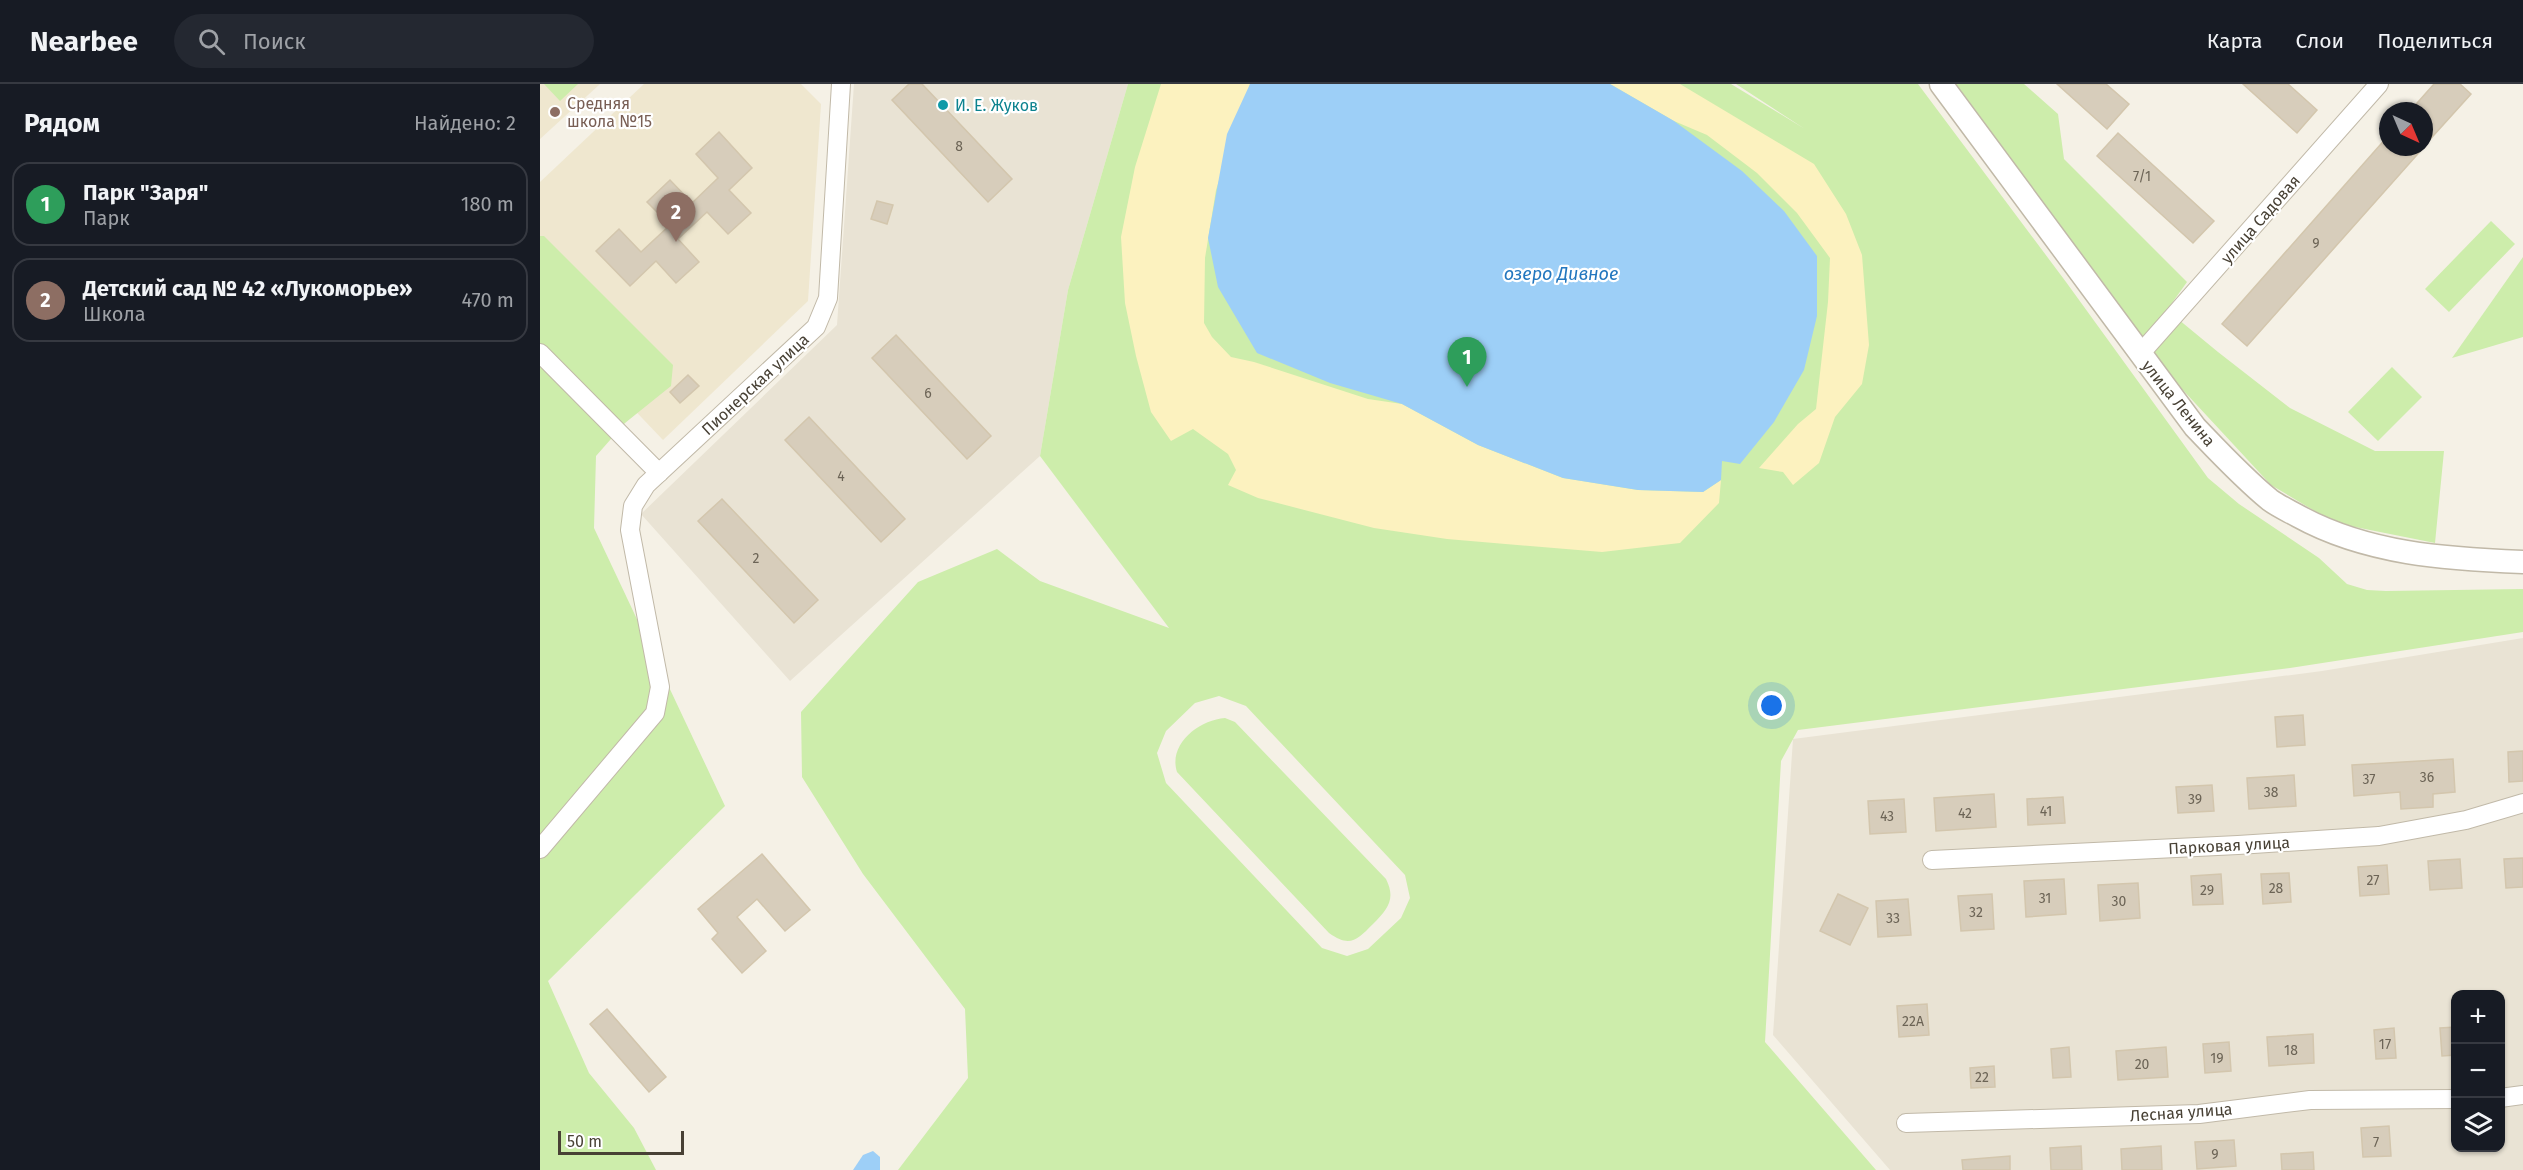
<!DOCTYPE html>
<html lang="ru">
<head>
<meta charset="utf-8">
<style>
  body { margin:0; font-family:"Fira Sans",sans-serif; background:#242831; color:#f1f3f6 }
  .controls { position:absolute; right:18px; bottom:18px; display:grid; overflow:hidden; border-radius:12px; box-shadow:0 2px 4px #0004 }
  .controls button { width:54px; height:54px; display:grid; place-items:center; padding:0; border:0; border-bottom:2px solid #363941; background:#171b24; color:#f1f3f6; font:30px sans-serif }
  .compass { position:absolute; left:1839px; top:18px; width:54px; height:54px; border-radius:50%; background:#171b24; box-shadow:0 2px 4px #0004; rotate:136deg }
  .scale { position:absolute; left:18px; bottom:15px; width:126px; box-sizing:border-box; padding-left:6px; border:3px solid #484135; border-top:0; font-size:16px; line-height:21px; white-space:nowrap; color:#484135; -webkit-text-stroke:4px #fff; paint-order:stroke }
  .you { position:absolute; left:1232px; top:622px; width:21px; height:21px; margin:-15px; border:4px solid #fff; border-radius:50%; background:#1a73e8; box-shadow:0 0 0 9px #1a73e833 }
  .badge { display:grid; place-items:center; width:39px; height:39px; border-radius:50%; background:#d93025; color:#fff; font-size:20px; font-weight:700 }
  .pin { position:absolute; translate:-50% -50px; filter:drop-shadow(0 2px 3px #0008) }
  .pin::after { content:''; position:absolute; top:32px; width:21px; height:18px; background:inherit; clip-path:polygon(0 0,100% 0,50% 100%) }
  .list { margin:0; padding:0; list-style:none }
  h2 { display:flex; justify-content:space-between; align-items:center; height:78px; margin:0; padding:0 24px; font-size:26px }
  h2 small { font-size:20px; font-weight:400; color:#9ea1a6 }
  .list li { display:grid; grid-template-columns:39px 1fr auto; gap:18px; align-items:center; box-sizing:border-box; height:84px; margin:0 12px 12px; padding:0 12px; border:2px solid #363941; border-radius:18px }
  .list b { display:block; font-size:22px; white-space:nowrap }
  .list p { margin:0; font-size:20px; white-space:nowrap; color:#9ea1a6 }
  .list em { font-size:20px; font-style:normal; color:#9ea1a6 }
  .icon { flex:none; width:33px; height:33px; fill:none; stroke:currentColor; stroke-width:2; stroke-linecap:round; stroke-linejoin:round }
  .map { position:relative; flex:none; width:1983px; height:1086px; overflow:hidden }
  header { display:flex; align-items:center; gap:36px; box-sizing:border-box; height:84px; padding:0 30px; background:#171b24; border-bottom:2px solid #363941 }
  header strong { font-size:28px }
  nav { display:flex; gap:33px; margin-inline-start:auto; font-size:21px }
  .search { width:420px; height:54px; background:#242831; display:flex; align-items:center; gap:15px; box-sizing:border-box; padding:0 21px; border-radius:33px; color:#9ea1a6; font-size:22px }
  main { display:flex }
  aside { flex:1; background:#171b24 }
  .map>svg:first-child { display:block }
  .residential { fill:#e9e3d4; fill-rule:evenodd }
  .education { fill:#efe7cf }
  .green { fill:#cdedab; fill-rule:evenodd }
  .sand { fill:#fcf2bf }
  .water { fill:#9dcff7 }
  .building { fill:#d7cdbb; stroke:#d3c6ad; stroke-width:1.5 }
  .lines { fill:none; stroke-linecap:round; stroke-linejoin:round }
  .minor-casing { stroke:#c1b9a8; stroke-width:20 }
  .tertiary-casing { stroke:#c1b9a8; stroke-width:25 }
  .minor { stroke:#fff; stroke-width:18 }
  .tertiary { stroke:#fff; stroke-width:22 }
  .culture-dot { fill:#0f9aa8; stroke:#fff; stroke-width:2 }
  .education-dot { fill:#8d6e63; stroke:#fff; stroke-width:2 }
  .labels { text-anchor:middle; stroke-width:4.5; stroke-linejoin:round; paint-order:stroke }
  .number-label { font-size:14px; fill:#6c6456 }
  .education-label { font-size:16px; fill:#785e54; stroke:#fff; text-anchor:start }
  .culture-label { font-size:16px; fill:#0d838f; stroke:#fff; text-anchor:start }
  .street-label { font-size:16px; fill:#484135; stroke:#fff }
  .water-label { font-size:18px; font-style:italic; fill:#2377bf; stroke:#fff }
</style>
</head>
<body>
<header>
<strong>Nearbee</strong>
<div class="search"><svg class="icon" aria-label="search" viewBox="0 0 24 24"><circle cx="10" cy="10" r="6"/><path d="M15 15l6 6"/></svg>Поиск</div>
<nav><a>Карта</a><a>Слои</a><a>Поделиться</a></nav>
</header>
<main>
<aside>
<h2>Рядом<small>Найдено: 2</small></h2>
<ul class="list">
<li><span class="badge" style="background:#2e9e5b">1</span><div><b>Парк &quot;Заря&quot;</b><p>Парк</p></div><em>180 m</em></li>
<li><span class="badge" style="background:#8d6e63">2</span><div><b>Детский сад № 42 «Лукоморье»</b><p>Школа</p></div><em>470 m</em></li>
</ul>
</aside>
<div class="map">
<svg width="1983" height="1086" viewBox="0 0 1983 1086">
  <rect width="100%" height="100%" fill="#f5f1e6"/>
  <!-- residential -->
  <g class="residential">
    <polygon points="314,0 588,0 528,206 500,372 250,597 101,430 297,241"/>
    <path d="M1983,554v532h-633l-117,-135 20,-296 529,-68zM1916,910h44v154h-44z"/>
  </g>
  <!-- education -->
  <g class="education">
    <polygon points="0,0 60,0 0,55"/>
    <polygon points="104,0 261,0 281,20 268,217 123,356 0,227 0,98"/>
  </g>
  <!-- green -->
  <g class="green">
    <polygon points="4,0 38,0 20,17"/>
    <path d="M588,0h603l74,45 -69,-45h182l148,198 142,196 31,26 80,54 28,26 20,6 19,1 137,-2v43l-233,36 -492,62 -17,31 -16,281 111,128h-978l70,-92 -3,-69 -102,-135 -61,-97 -1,-65 117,-130 79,-33 43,32 129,47 -129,-172 28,-166zM679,612l27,10 159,169 5,23 -9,20 -33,31 -21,7 -25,-8 -156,-165 -9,-30 9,-22 29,-28z"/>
    <polygon points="1416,0 1484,0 1518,30 1524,75 1647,198 1627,226 1678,268 1750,324 1835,367 1904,367 1895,459 1795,439 1731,401 1629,291"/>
    <polygon points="1951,137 1975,160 1909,228 1885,205"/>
    <polygon points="0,152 4,152 133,281 131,302 85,339 56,372 54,444 185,722 8,897 49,989 94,1044 116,1086 0,1086"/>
    <polygon points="1983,173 1983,253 1912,274"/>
    <polygon points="1852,283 1882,313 1838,357 1808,328"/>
    <path d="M685,634l10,4 151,157c10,20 2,30 -13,45 -16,16 -23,24 -44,9l-152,-161c-9,-28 22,-52 48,-54z"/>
  </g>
  <!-- sand -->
  <g class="sand">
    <polygon points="621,0 710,0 676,106 665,174 664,239 672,253 691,273 714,278 828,315 862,320 938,361 1023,394 1098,406 1163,408 1181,396 1179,419 1140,459 1062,468 907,455 834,444 718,414 688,401 696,386 688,370 653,345 631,357 611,328 596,272 585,219 581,153 595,83"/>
    <polygon points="1070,0 1140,0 1274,80 1306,130 1322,171 1329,261 1322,300 1295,333 1279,379 1253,401 1243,388 1219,384 1258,340 1276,325 1288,218 1290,174 1257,129 1217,89 1167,51 1134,37"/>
  </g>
  <!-- water -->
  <g class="water">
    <polygon points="710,0 1070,0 1134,37 1202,87 1244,127 1277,172 1277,232 1264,286 1234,338 1200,380 1182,377 1181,396 1163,408 1098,406 1023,394 938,361 862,320 790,299 717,269 678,203 668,154 687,50"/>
    <polygon points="333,1067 340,1073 340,1086 313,1086 323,1071"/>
  </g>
  <!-- building -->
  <g class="building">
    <polygon points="369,0 382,0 472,95 448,118 352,16"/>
    <polygon points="1517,0 1566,0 1589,20 1567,45"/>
    <polygon points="1703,0 1748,0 1777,26 1757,49"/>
    <polygon points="1894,0 1920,0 1931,10 1884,62 1884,27 1870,27"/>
    <polygon points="179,48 212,84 189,106 211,129 188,150 167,128 138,155 159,178 136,199 116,177 90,202 56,167 79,145 101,168 130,141 107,118 130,96 152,119 178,94 156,70"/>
    <polygon points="1578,49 1674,137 1653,159 1557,72"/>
    <polygon points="1848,52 1848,63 1884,63 1707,262 1682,240"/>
    <polygon points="337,117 353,121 347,140 331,135"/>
    <polygon points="356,251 451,352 427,375 332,274"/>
    <polygon points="148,291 159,302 140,319 130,308"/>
    <polygon points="269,333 365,435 341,458 245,356"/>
    <polygon points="182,415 278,516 254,539 158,437"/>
    <polygon points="1763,631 1765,661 1737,663 1735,633"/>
    <polygon points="1983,667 1983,697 1969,698 1968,668"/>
    <polygon points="1913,675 1915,708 1893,710 1893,723 1861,725 1860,708 1814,712 1812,681"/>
    <polygon points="1754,691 1756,722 1709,725 1707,694"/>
    <polygon points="1672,701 1674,727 1638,729 1636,703"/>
    <polygon points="1454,710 1456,743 1396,747 1394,714"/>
    <polygon points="1523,713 1525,739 1488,741 1487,715"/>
    <polygon points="1364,715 1366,748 1330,750 1328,717"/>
    <polygon points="222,770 270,826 245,847 217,815 197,833 226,867 202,889 172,855 178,849 158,825"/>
    <polygon points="1983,774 1983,803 1966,804 1964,775"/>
    <polygon points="1920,775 1922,804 1890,806 1888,777"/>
    <polygon points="1847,781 1849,810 1820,812 1818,783"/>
    <polygon points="1749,789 1751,818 1723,820 1721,790"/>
    <polygon points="1681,790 1683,820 1653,821 1651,792"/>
    <polygon points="1524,795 1526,830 1486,833 1484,797"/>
    <polygon points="1598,799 1600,834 1560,837 1558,801"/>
    <polygon points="1298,810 1328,824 1310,861 1280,847"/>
    <polygon points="1452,810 1454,845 1421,847 1418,812"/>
    <polygon points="1368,815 1371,851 1338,853 1336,817"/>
    <polygon points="1387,920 1389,951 1359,953 1357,922"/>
    <polygon points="67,925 126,993 109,1008 50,940"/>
    <polygon points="1916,943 1916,971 1902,972 1900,944"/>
    <polygon points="1854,944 1856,974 1836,975 1834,946"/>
    <polygon points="1773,950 1774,979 1729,982 1727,953"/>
    <polygon points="1689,958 1691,987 1665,989 1663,960"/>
    <polygon points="1529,963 1531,993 1513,994 1511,965"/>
    <polygon points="1626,963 1628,993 1578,996 1576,967"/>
    <polygon points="1454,982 1455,1003 1431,1004 1430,984"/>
    <polygon points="1849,1042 1851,1072 1823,1073 1821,1044"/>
    <polygon points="1694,1056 1696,1082 1657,1085 1655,1058"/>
    <polygon points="1541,1062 1542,1086 1511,1086 1510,1064"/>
    <polygon points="1621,1062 1622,1086 1582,1086 1581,1065"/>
    <polygon points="1773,1068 1774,1086 1742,1086 1741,1070"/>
    <polygon points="1470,1072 1470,1086 1423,1086 1422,1076"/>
  </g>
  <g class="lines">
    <!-- minor casing -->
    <g class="minor-casing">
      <g id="minor">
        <polyline points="0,269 119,389"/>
        <polyline points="1600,270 1839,0"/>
        <polyline points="0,765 115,629 120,603 90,446 93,422 106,401 276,243 288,214 301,0"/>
        <polyline points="1392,776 1698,761 1839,752 1926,736 1983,719"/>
        <polyline points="1960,1014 1983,1011"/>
        <polyline points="1366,1039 1659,1030 1770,1016 1916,1015"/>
      </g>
    </g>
    <!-- tertiary casing -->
    <g class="tertiary-casing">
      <path id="tertiary" d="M1401,0l254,343c24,25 48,51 75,73 8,6 19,11 28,16 69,38 148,43 225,46"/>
    </g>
    <!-- minor -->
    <use href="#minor" class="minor"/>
    <!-- tertiary -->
    <use href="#tertiary" class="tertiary"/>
  </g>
  <!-- markers -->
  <circle class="culture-dot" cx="403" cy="21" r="6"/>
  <circle class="education-dot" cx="15" cy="28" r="6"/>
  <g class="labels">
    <!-- number labels -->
    <g class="number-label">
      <text x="419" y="67">8</text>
      <text x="1602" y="97">7/1</text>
      <text x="1776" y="164">9</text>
      <text x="388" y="314">6</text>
      <text x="301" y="397">4</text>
      <text x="216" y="479">2</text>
      <text x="1887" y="698">36</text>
      <text x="1829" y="700">37</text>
      <text x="1731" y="713">38</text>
      <text x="1655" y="720">39</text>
      <text x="1506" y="732">41</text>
      <text x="1425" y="734">42</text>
      <text x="1347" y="737">43</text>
      <text x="1833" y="801">27</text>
      <text x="1736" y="809">28</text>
      <text x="1667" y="811">29</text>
      <text x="1505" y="819">31</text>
      <text x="1579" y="822">30</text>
      <text x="1436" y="833">32</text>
      <text x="1353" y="839">33</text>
      <text x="1373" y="942">22А</text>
      <text x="1845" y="965">17</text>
      <text x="1751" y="971">18</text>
      <text x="1677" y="979">19</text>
      <text x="1602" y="985">20</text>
      <text x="1442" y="998">22</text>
      <text x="1836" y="1063">7</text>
      <text x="1675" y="1075">9</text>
    </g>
    <!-- education labels -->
    <g class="education-label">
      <text x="27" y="25">Средняя<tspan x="27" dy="18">школа №15</tspan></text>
    </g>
    <!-- culture labels -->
    <g class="culture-label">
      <text x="415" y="27">И. Е. Жуков</text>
    </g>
    <!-- street labels -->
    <g class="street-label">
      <text transform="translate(1720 135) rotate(-49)" y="6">улица Садовая</text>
      <text transform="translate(215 300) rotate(-43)" y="6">Пионерская улица</text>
      <text transform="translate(1639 319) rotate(51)" y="6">улица Ленина</text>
      <text transform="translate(1689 761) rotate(-3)" y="6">Парковая улица</text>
      <text transform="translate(1641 1028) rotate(-4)" y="6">Лесная улица</text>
    </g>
    <!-- water labels -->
    <g class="water-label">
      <text x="1021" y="196">озеро Дивное</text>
    </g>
  </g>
</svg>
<div class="controls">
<button>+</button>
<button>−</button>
<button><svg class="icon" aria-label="layers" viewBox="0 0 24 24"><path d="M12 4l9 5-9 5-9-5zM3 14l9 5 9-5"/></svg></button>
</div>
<svg class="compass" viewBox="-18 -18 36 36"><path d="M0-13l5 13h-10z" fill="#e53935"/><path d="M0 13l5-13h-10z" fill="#9ea1a6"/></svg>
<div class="scale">50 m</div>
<div class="you"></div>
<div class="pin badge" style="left:927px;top:303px;background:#2e9e5b">1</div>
<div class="pin badge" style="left:136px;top:158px;background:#8d6e63">2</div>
</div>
</main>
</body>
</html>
